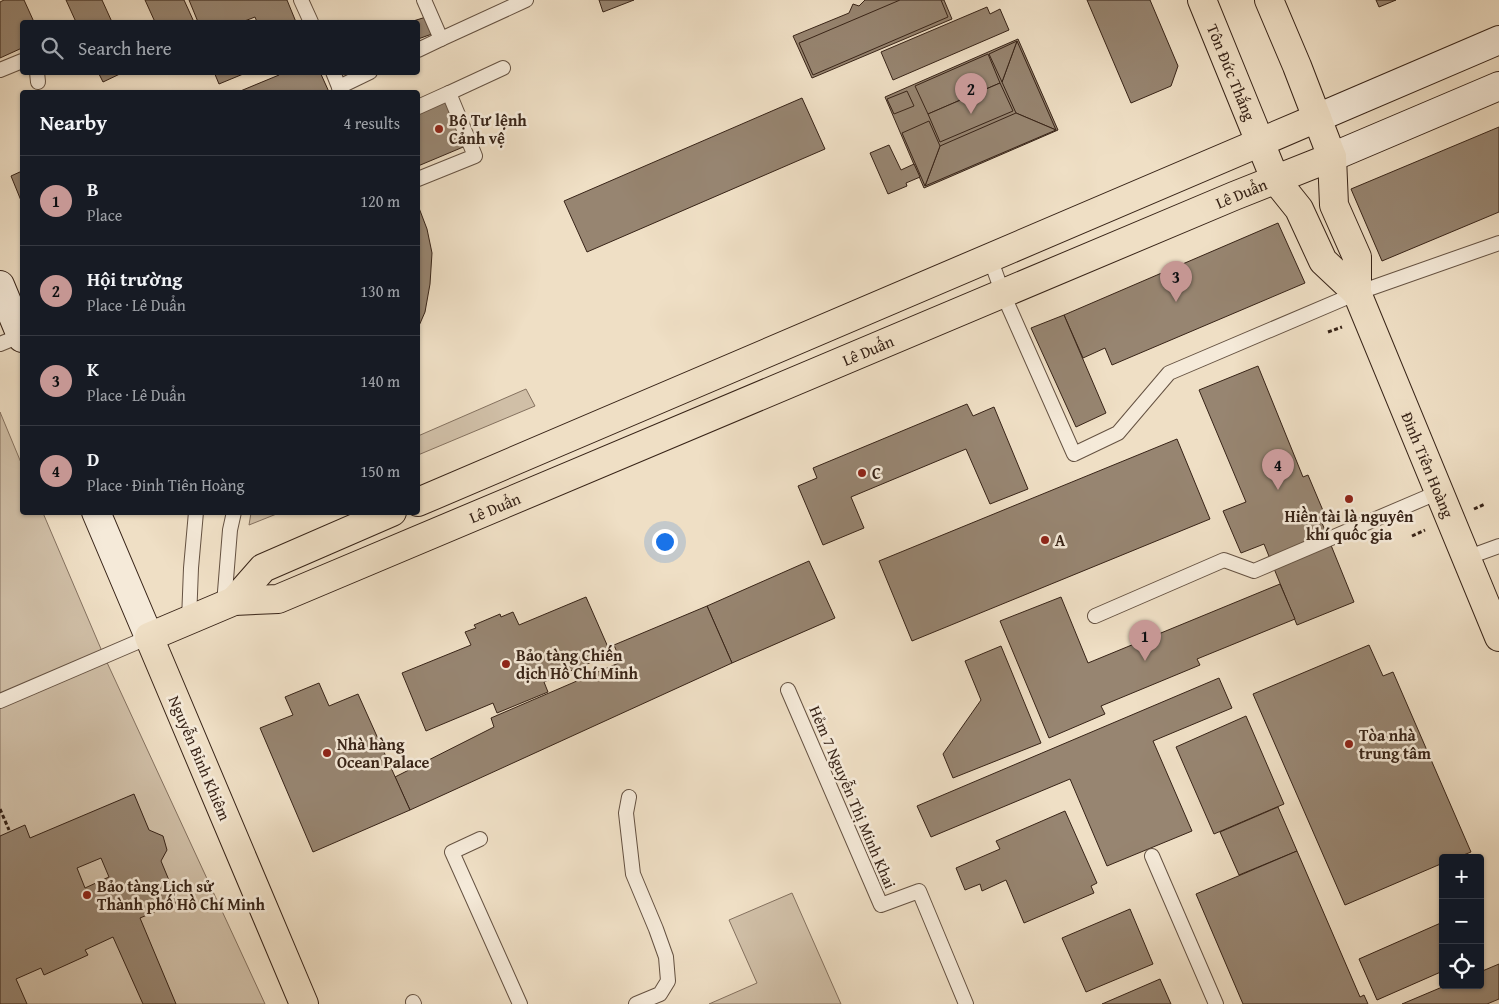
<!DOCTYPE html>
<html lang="en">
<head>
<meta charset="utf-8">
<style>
  body { margin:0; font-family:"Gentium Book Plus",serif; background:#20242c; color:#f1f3f6 }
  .controls { position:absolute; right:15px; bottom:15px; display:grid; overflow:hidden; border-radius:5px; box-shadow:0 1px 4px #0004 }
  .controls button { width:45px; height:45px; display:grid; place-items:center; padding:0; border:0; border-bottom:1px solid #363941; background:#171b24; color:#f1f3f6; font:25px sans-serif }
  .you { position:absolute; left:664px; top:541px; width:18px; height:18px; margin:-12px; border:4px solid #fff; border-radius:50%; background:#1a73e8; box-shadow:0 0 0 8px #1a73e833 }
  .badge { display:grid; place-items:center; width:32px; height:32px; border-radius:50%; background:#c59692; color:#111; font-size:16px; font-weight:700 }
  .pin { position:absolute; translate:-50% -41px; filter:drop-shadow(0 1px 2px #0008) }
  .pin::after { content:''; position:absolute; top:26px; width:18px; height:15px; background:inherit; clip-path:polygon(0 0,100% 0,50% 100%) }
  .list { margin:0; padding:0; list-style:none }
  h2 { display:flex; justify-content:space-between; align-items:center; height:65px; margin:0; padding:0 20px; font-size:21px }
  h2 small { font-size:16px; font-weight:400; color:#9ea1a6 }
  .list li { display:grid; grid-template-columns:32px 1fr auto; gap:15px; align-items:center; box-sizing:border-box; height:90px; padding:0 20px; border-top:1px solid #363941 }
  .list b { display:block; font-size:19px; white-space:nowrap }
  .list p { margin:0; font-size:16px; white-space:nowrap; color:#9ea1a6 }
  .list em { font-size:16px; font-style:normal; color:#9ea1a6 }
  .icon { flex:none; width:28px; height:28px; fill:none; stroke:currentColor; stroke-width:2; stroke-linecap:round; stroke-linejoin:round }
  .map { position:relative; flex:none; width:1499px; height:1004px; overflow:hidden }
  .search { position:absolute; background:#171b24; box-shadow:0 1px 4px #0004; left:20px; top:20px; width:400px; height:55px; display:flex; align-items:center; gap:12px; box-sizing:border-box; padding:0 18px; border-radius:5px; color:#9ea1a6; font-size:19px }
  .panel { position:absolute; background:#171b24; box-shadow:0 1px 4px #0004; left:20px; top:90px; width:400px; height:425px; border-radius:5px }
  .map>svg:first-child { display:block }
  .green { fill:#d0bfa7; stroke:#84715f }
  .building { fill:#978571; stroke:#372317; fill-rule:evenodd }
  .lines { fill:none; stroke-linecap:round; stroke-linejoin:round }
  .service-casing { stroke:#655242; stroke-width:16 }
  .secondary-casing { stroke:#372317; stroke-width:30 }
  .primary-casing { stroke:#372317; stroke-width:30 }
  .path { stroke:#372317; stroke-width:3; stroke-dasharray:4 2.5; stroke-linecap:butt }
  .service { stroke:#f5ead9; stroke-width:14 }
  .secondary { stroke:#f5ead9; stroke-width:28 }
  .primary { stroke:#efdfc5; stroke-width:28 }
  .poi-dot { fill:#8f2418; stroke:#f5ead9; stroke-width:2 }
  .labels { text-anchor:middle; stroke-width:5; stroke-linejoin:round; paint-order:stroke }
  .street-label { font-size:16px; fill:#372317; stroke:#f5ead9 }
  .poi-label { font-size:16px; font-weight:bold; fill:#372317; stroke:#f5ead9; text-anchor:start }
</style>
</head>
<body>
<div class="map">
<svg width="1499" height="1004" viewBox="0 0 1499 1004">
  <rect width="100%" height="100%" fill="#efdfc5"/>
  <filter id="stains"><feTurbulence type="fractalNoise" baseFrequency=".004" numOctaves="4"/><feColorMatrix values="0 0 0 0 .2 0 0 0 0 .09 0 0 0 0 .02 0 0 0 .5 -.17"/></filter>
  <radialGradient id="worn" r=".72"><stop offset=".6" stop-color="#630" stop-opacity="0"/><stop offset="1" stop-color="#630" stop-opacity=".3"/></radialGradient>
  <!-- green -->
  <g class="green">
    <polygon points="526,389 535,406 418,455 418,436"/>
    <polygon points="0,412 22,465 22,512 43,513 104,656 265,1004 0,1004"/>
    <polygon points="251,513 251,512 279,513 249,525"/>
    <polygon points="792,893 841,1004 709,1004 757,983 729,920"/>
  </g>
  <!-- building -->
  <g class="building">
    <polygon points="4,0 24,0 34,22 22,22 22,48 0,58 0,2"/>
    <polygon points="66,0 102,0 112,22 76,22"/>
    <polygon points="145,0 184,0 194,22 155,22"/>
    <polygon points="189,0 287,0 296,22 257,22 255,17 242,22 198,22"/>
    <polygon points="599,0 634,0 603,12"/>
    <polygon points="865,0 944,0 952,19 812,78 793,36 849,13 853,4 859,6"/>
    <polygon points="900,0 941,0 948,17 813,75 799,43"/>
    <polygon points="1087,0 1150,0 1178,66 1171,86 1131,103"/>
    <polygon points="1376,0 1396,0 1379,7"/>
    <polygon points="987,7 990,14 1000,9 1009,30 893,80 881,52"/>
    <polygon points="426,17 432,34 418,39 418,22 410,22"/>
    <polygon points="1018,39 1058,130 924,188 885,97"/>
    <polygon points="1017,41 1056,130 1016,113 1002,82"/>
    <polygon points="1017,41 1002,82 989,54"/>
    <polygon points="988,54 1000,83 928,114 915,86"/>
    <polygon points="98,72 124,72 103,82"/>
    <polygon points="214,72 248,72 219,84"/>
    <polygon points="278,72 320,72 329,92 238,92 279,75"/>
    <polygon points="1000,83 1013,111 940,142 928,114"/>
    <polygon points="907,91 914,106 894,114 887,99"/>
    <polygon points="802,98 825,149 587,252 564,201"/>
    <polygon points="449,100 468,145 418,166 418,113"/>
    <polygon points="1016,113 1056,130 925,186 940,146"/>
    <polygon points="929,121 940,146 925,186 902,133"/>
    <polygon points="1499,127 1499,212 1382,261 1351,189"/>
    <polygon points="889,145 901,170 914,164 920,177 906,183 907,186 888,194 870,153"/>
    <polygon points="22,171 22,203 11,176"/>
    <polygon points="419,208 427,229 432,253 430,284 425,312 418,328"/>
    <polygon points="1278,223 1305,283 1112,365 1105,348 1083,358 1064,315"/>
    <polygon points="1064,315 1106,413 1076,427 1031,328"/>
    <polygon points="1258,366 1303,477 1308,475 1327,520 1322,523 1354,602 1297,625 1264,544 1241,553 1223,511 1246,502 1199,390"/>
    <polygon points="967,404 973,416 994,407 1028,489 990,504 966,449 851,497 864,528 823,545 798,486 817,478 813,468"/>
    <polygon points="1177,439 1210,519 912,641 879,561"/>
    <polygon points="809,561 835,618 732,663 707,606"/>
    <polygon points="1280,584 1295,619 1197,659 1200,665 1101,706 1105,714 1049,738 1000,621 1061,597 1088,663"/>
    <polygon points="586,597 611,654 544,682 548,692 497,713 493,703 426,731 402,673 471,645 465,632 476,628 474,625 500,614 501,617 513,612 519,625"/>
    <polygon points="707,606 732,663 410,810 395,777 494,727 491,718 621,662 614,645"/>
    <polygon points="1369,645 1383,676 1393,672 1471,852 1456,858 1443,858 1443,863 1345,905 1253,694"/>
    <polygon points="1001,646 1041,743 953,778 943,754 981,700 965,661"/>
    <polygon points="1219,678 1232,708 1153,741 1192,831 1107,866 1070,779 931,837 917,806"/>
    <polygon points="319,683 329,706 358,694 410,810 313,852 260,728 293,715 285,697"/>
    <polygon points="1246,716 1284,804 1214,834 1176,747"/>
    <path d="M134,794l15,36 14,6 4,14 -6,11 17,41 -38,16 36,86h-33l-30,-67 -28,13 3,5 -44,20 -3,-7 -25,11 11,25h-27v-168l25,-11 5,13zM101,858l8,19 -24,11 -8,-20z"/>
    <polygon points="1278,807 1297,851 1239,875 1220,832"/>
    <polygon points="1065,811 1097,883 1091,886 1094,893 1024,923 1006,880 982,891 980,884 965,890 956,868 1000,849 996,841"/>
    <polygon points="1297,851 1360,997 1364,995 1368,1004 1243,1004 1196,894"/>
    <polygon points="1130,909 1153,964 1086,992 1062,938"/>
    <polygon points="1443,922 1443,971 1377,1000 1359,959"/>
    <polygon points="1499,964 1499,999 1487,1004 1402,1004 1447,985 1480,985 1480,972"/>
    <polygon points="1160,979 1171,1004 1102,1004"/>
  </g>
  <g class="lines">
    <!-- service casing -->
    <g class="service-casing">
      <g id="service">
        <polyline points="301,0 311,22"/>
        <polyline points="441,39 526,0"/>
        <polyline points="418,50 441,39 424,0"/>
        <polyline points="0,70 22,61"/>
        <polyline points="37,72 38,82"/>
        <polyline points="333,72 341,92"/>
        <polyline points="339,87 370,72"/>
        <polyline points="418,107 449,93"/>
        <polyline points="418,179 475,156 449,93 503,68"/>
        <polyline points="990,258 1003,294 1074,454 1118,433 1169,373 1357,293 1499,243"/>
        <polyline points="0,344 22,335"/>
        <polyline points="1466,558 1499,546"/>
        <polyline points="224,604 230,530 234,512"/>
        <polyline points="1095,616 1224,560 1254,571 1439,492"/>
        <polyline points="189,620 191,568 196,512"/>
        <polyline points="788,690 881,905 919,891 966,1004"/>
        <polyline points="0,701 149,637"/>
        <polyline points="629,797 626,813 633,874 656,929 666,957 668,981 660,994 636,1004"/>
        <polyline points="480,839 452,852 520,1004"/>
        <polyline points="1152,856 1216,1004"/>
        <polyline points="413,1002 414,1004"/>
      </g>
    </g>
    <!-- secondary casing -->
    <g class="secondary-casing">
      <g id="secondary">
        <polyline points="1317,118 1499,40"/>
        <polyline points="1332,157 1499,86"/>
        <polyline points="0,285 22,338"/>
        <polyline points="96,512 149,637"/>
      </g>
    </g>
    <!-- primary casing -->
    <g class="primary-casing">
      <g id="primary">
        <path id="s1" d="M1202,0l73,179 24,30 24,52 34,32"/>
        <path id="s2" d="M1269,0l28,66 35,91 2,48 23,52v36l142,344"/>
        <polyline points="418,502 1317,118"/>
        <polyline points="234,601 263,568 392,512"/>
        <path id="s3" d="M304,1004l-155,-367 85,-36 44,-2 956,-403 98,-39"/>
      </g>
    </g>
    <!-- path -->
    <g class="path">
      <polyline points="1328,332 1342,327"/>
      <polyline points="1474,509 1485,504"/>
      <polyline points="1412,536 1425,530"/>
      <polyline points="0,809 9,830"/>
    </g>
    <!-- service -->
    <use href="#service" class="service"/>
    <!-- secondary -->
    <use href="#secondary" class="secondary"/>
    <!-- primary -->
    <use href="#primary" class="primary"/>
  </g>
  <!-- markers -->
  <g class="poi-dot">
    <circle cx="439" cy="129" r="5"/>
    <circle cx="862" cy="473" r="5"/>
    <circle cx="1349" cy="499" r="5"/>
    <circle cx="1045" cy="540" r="5"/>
    <circle cx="506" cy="664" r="5"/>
    <circle cx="1349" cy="744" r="5"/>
    <circle cx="327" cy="753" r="5"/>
    <circle cx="87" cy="895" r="5"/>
  </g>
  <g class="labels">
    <!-- street labels -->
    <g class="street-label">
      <text dy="6" stroke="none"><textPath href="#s1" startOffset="78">Tôn Đức Thắng</textPath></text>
      <text dy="6" stroke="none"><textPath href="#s3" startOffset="1580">Lê Duẩn</textPath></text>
      <text dy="6" stroke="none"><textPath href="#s3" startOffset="1175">Lê Duẩn</textPath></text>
      <text dy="6" stroke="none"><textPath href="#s2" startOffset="496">Đinh Tiên Hoàng</textPath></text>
      <text dy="6" stroke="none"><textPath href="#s3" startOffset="770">Lê Duẩn</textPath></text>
      <text transform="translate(200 758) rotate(67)" y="6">Nguyễn Bỉnh Khiêm</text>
      <text transform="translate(853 797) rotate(67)" y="6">Hẻm 7 Nguyễn Thị Minh Khai</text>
    </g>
    <!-- poi labels -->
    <g class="poi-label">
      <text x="449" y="126">Bộ Tư lệnh<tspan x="449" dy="18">Cảnh vệ</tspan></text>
      <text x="872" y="479">C</text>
      <text x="1349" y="522" text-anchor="middle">Hiền tài là nguyên<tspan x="1349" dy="18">khí quốc gia</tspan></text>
      <text x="1055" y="546">A</text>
      <text x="516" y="661">Bảo tàng Chiến<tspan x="516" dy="18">dịch Hồ Chí Minh</tspan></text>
      <text x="1359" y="741">Tòa nhà<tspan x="1359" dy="18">trung tâm</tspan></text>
      <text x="337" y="750">Nhà hàng<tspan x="337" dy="18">Ocean Palace</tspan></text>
      <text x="97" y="892">Bảo tàng Lịch sử<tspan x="97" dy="18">Thành phố Hồ Chí Minh</tspan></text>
    </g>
  </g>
  <rect width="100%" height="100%" filter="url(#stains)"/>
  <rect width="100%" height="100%" fill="url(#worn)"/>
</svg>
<div class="controls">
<button>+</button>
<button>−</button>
<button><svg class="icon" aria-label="locate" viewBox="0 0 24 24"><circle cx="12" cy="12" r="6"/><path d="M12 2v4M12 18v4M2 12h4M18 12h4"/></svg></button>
</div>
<div class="you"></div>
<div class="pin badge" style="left:1145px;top:661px">1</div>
<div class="pin badge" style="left:971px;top:114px">2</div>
<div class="pin badge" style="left:1176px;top:302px">3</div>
<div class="pin badge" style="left:1278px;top:490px">4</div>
<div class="search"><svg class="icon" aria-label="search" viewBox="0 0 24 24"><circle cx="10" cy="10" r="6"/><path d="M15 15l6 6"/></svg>Search here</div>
<section class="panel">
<h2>Nearby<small>4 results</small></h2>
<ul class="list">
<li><span class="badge">1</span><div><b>B</b><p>Place</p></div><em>120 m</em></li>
<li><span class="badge">2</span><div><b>Hội trường</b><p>Place · Lê Duẩn</p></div><em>130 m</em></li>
<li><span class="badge">3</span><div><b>K</b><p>Place · Lê Duẩn</p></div><em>140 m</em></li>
<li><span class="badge">4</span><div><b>D</b><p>Place · Đinh Tiên Hoàng</p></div><em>150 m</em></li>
</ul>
</section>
</div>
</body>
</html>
